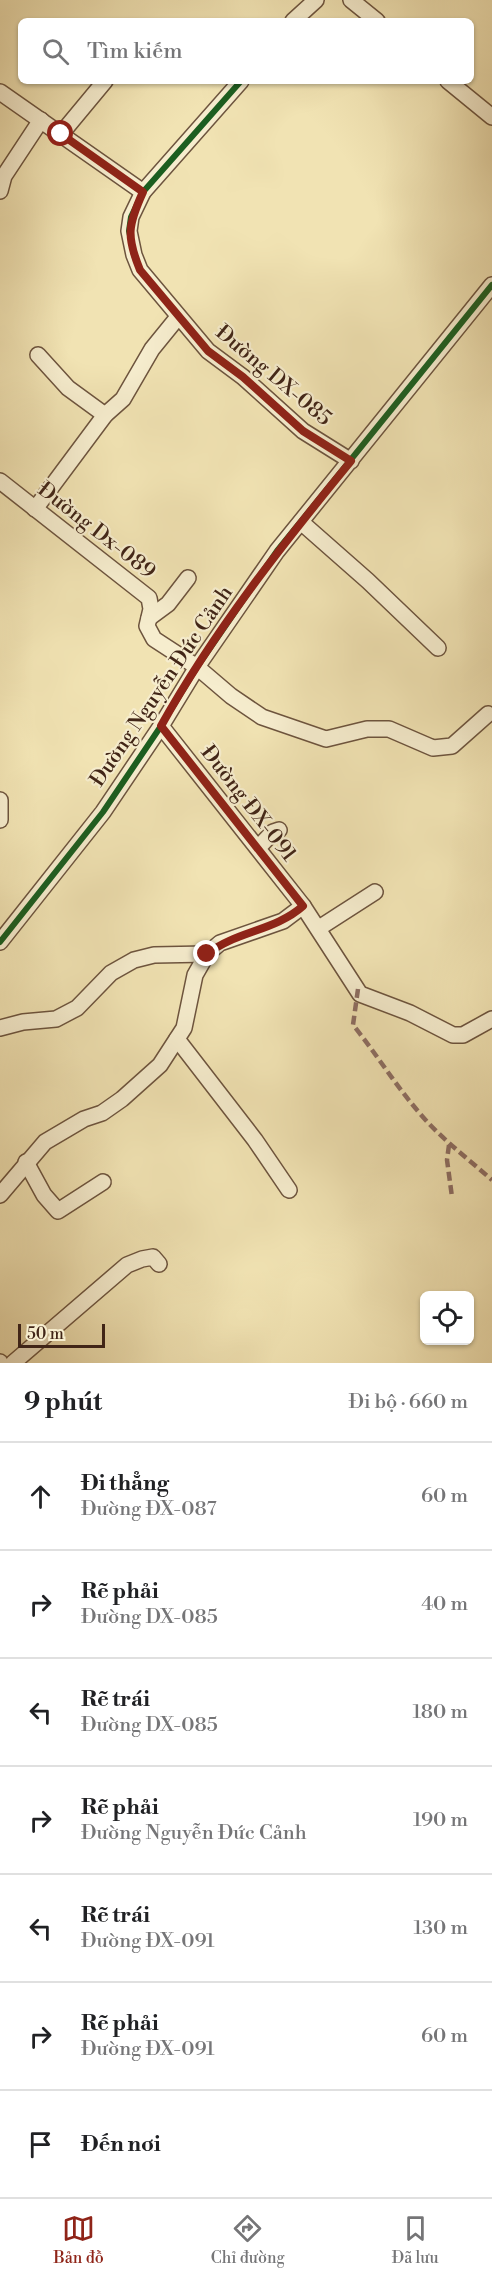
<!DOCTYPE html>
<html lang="vi">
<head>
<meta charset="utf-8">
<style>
  body { margin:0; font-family:"Libre Bodoni",serif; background:#f2f2f2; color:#202124 }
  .controls { position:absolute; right:18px; bottom:18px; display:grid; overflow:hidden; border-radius:9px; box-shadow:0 2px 4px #0004 }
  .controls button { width:54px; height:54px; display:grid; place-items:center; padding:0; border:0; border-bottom:2px solid #e0e0e0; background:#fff; color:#202124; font:30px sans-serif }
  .scale { position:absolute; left:18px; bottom:15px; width:87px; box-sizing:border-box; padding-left:6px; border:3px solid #412517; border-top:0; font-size:16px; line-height:21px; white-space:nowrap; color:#412517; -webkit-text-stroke:4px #f6edce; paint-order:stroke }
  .stop { position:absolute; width:18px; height:18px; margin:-14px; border:4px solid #8f2418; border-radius:50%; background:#fff }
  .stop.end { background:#8f2418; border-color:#fff; box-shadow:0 2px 6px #0008 }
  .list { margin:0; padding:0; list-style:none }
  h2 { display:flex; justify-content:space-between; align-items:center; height:78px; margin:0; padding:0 24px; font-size:26px }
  h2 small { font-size:20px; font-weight:400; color:#757577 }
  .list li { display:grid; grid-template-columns:39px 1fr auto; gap:18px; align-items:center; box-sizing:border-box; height:108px; padding:0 24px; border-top:2px solid #e0e0e0 }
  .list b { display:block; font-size:22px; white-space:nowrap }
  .list p { margin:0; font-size:20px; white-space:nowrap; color:#757577 }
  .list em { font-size:20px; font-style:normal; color:#757577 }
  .icon { flex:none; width:33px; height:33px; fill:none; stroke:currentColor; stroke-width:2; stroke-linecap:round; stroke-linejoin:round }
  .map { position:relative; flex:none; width:492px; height:1363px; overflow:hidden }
  .search { position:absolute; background:#fff; box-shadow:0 2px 4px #0004; left:18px; right:18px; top:18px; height:66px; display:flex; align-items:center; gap:15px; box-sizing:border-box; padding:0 21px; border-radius:9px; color:#757577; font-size:22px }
  .sheet { height:834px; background:#fff }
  nav { display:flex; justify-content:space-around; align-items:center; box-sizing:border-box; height:84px; border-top:2px solid #e0e0e0; background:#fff; font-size:16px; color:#757577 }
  nav a { display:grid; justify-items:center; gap:3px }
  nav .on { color:#8f2418 }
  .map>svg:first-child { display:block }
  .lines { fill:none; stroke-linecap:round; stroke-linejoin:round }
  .minor-casing { stroke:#6d543e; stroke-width:18 }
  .minor { stroke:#f6edce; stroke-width:15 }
  .quiet { stroke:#8d6e63; stroke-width:4.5; stroke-dasharray:9 4.5; stroke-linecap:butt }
  .cycleway-casing { stroke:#f6edce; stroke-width:10 }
  .cycleway { stroke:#1b5e20; stroke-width:6 }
  .route { stroke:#8f2418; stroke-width:8 }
  .labels { text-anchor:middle; stroke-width:4.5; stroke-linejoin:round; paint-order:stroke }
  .street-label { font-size:21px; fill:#412517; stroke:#f6edce }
</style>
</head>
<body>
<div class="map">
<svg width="492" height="1363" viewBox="0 0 492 1363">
  <rect width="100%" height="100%" fill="#f1e3b3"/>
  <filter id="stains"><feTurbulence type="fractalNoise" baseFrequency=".00333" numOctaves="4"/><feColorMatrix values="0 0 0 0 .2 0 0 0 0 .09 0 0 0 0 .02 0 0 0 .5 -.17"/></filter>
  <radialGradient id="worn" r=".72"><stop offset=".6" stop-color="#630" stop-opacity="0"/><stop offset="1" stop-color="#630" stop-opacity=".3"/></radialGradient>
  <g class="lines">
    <!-- minor casing -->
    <g class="minor-casing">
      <g id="minor">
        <polyline points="351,0 377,21"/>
        <polyline points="293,21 316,0"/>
        <polyline points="241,81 143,192 131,217 129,231 134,255 140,270 208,351 243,377 303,431 351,461"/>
        <polyline points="448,81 492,117"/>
        <polyline points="0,92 143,192"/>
        <polyline points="61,134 105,81"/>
        <polyline points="0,191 4,176 41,120"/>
        <polyline points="38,355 68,388 105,415"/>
        <polyline points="0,481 149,598 151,609 147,626 154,639 197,667 231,696 262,717 326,739 367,729 389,729 433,748 452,746 488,714"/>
        <polyline points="35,509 105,415 123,399 152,349 178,317"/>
        <polyline points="301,522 368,581 438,648"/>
        <polyline points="149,618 168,604 188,578"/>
        <polyline points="161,726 303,906 360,994 410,1013 453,1035 463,1035 492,1019"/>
        <polyline points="0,800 0,820"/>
        <polyline points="258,848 273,832 279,830"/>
        <polyline points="319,928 375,892"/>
        <polyline points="0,942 103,812 161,726 197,667 277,551 492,285"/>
        <polyline points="0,1028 23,1022 56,1019 77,1008 111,973 134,960 154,955 207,954"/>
        <polyline points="177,1039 255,1140 289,1190"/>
        <polyline points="26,1162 44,1195 58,1211 103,1182"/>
        <polyline points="0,1195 45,1142 84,1119 102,1113 122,1099 160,1065 184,1028 195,975 207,954 220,943 283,921 303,906"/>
        <polyline points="0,1362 0,1363"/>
        <polyline points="13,1363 127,1265 142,1259 153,1257 159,1264"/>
      </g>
    </g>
    <!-- minor -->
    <use href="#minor" class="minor"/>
    <!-- quiet -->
    <g class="quiet">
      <path d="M358,989l-5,36c22,27 41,58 64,85 22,27 49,47 75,70"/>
      <polyline points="449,1145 447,1160 452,1197"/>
    </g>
    <!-- cycleway casing -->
    <g class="cycleway-casing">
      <g id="cycleway">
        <polyline points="241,81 143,192 131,217 129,231 134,255 140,270 208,351 243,377 303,431 351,461"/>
        <polyline points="0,942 103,812 161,726 197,667 277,551 492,285"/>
      </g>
    </g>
    <!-- cycleway -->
    <use href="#cycleway" class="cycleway"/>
  </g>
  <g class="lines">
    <!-- route -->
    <path class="route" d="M61,134l82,58c-15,33 -17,44 -3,78l68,81 35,26 60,54 48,30c-69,84 -137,170 -190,265l142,180c-28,25 -67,25 -96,48"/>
  </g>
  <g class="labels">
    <!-- street labels -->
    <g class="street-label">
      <text transform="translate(274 375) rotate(40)" y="7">Đường DX-085</text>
      <text transform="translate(97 530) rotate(38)" y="7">Đường Dx-089</text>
      <text transform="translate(161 686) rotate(-56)" y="7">Đường Nguyễn Đức Cảnh</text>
      <text transform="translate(249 803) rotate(52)" y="7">Đường ĐX-091</text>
    </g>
  </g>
  <rect width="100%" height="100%" filter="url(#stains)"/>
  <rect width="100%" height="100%" fill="url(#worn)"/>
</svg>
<div class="controls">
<button><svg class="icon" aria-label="locate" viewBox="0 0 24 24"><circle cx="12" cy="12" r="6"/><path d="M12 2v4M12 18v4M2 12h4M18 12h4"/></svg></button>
</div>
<div class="scale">50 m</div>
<div class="stop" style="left:61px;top:134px"></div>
<div class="stop end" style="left:207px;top:954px"></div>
<div class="search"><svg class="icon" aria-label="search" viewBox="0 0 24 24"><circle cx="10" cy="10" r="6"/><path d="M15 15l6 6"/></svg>Tìm kiếm</div>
</div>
<section class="sheet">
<h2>9 phút<small>Đi bộ · 660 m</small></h2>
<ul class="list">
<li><svg class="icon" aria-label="ahead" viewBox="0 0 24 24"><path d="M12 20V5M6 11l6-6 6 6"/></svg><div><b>Đi thẳng</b><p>Đường ĐX-087</p></div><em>60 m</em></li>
<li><svg class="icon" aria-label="right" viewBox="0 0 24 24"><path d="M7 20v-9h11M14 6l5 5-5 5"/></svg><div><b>Rẽ phải</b><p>Đường DX-085</p></div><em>40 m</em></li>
<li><svg class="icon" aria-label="left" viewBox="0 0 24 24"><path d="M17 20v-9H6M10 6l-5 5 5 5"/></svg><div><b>Rẽ trái</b><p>Đường DX-085</p></div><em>180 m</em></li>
<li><svg class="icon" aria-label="right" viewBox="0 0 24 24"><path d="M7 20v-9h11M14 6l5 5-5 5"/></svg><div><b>Rẽ phải</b><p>Đường Nguyễn Đức Cảnh</p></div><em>190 m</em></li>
<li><svg class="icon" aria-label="left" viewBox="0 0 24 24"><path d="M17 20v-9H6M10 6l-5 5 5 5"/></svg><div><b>Rẽ trái</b><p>Đường ĐX-091</p></div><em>130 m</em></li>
<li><svg class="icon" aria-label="right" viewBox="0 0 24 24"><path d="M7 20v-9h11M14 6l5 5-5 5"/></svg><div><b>Rẽ phải</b><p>Đường ĐX-091</p></div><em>60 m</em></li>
<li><svg class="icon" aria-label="arrive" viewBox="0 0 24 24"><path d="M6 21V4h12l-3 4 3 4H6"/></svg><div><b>Đến nơi</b></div></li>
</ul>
</section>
<nav>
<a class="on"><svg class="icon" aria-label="map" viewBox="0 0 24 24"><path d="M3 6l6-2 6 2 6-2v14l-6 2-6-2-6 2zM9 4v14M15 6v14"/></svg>Bản đồ</a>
<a><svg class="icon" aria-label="directions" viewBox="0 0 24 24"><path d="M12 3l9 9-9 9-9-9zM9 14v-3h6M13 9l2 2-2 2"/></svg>Chỉ đường</a>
<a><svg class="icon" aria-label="saved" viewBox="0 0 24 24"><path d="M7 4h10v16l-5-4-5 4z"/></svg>Đã lưu</a>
</nav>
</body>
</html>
